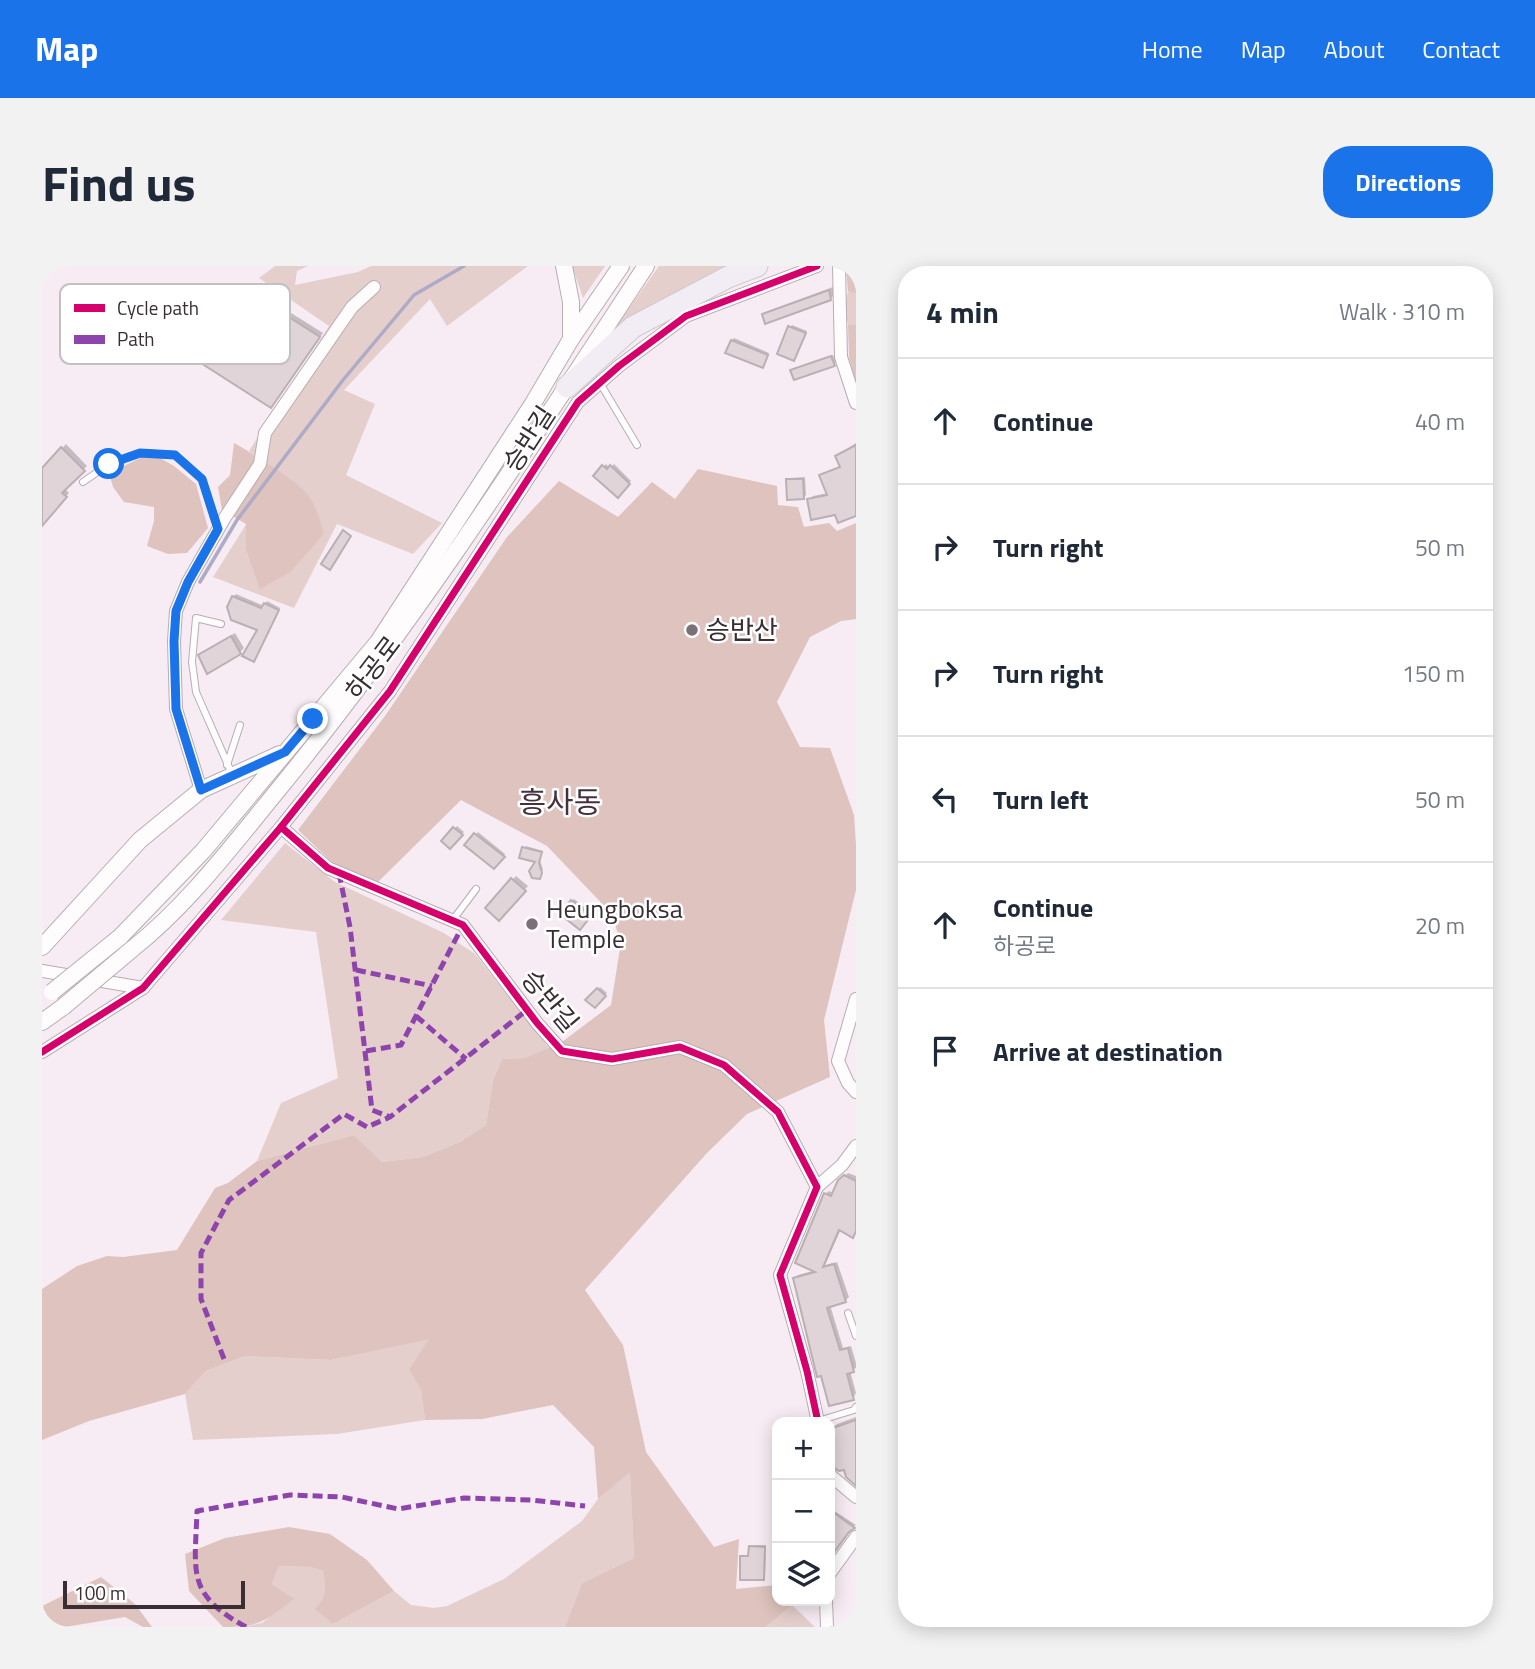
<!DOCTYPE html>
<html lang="en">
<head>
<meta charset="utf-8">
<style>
  body { margin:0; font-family:"Titillium Web","Noto Sans KR",sans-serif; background:#f2f2f3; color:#1f2937 }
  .controls { position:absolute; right:21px; bottom:21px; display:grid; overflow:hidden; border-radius:14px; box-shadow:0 4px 18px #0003 }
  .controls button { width:63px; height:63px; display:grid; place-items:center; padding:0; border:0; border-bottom:2px solid #e0e1e3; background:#fff; color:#1f2937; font:35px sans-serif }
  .scale { position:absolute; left:21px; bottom:18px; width:182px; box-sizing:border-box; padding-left:7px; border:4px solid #382e34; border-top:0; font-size:19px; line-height:24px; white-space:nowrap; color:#382e34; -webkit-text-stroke:5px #fff; paint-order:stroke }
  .stop { position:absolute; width:21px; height:21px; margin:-16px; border:5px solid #1a73e8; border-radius:50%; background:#fff }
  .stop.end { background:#1a73e8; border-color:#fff; box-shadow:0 2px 7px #0008 }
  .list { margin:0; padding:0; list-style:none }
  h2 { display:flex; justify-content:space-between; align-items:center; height:91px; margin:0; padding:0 28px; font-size:30px }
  h2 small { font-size:23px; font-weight:400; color:#747a83 }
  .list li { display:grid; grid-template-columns:46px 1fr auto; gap:21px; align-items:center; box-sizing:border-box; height:126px; padding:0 28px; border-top:2px solid #e0e1e3 }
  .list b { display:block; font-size:26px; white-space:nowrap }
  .list p { margin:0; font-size:23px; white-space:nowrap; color:#747a83 }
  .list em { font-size:23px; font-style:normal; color:#747a83 }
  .icon { flex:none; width:38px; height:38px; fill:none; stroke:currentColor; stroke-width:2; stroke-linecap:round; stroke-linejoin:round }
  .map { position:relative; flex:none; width:814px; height:1361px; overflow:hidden; border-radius:28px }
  header { display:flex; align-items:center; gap:42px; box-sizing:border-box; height:98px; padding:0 35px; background:#1a73e8; color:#fff }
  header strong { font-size:33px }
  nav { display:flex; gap:38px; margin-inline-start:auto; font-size:24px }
  .intro { display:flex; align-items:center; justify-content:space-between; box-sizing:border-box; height:168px; padding:0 42px }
  h1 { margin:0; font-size:49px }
  .button { padding:18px 32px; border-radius:28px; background:#1a73e8; color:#fff; font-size:24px; font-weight:700 }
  main { display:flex; gap:42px; padding:0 42px }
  aside { flex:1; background:#fff; border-radius:28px; box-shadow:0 4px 18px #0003 }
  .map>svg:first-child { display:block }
  .green { fill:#e4cfcc }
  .forest { fill:#dec3be }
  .shadow { fill:#0003 }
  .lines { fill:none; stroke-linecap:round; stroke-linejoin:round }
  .stream { stroke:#adabc6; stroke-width:3.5 }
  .building { fill:#e1d4d8; stroke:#bab0b3; stroke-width:2 }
  .service-casing { stroke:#b7adb3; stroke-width:8 }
  .minor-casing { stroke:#b7adb3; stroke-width:14 }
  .tertiary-casing { stroke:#b7adb3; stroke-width:18 }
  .trunk-casing { stroke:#d0cace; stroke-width:23 }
  .service { stroke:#fefcfd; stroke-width:6 }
  .minor { stroke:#fefcfd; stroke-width:12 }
  .tertiary { stroke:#fefcfd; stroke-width:16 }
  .trunk { stroke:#f2edf5; stroke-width:21 }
  .tertiary-bridge-casing { stroke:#b7adb3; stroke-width:18; stroke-linecap:butt }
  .tertiary-bridge { stroke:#fefcfd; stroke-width:16 }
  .quiet { stroke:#8e44ad; stroke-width:5; stroke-dasharray:10 5; stroke-linecap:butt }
  .cycleway-casing { stroke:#fff; stroke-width:11 }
  .cycleway { stroke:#d6006c; stroke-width:7 }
  .route { stroke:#1a73e8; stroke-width:9 }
  .poi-dot { fill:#7b7077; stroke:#fff; stroke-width:2.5 }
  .labels { text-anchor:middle; stroke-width:5; stroke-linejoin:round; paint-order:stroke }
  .street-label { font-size:26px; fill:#382e34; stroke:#fff }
  .poi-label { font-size:26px; fill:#382e34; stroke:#fff; text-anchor:start }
  .quarter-label { font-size:30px; fill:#45313d; stroke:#fff }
  .key { fill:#fff; stroke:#c3c0c2; stroke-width:2 }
  .key-label { font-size:19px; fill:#382e34 }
</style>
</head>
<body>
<header>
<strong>Map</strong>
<nav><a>Home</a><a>Map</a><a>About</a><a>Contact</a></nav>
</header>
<div class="intro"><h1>Find us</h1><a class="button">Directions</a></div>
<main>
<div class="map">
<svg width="814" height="1361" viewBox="0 0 814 1361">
  <rect width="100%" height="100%" fill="#f7ecf3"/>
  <!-- green -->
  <g class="green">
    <polygon points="233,0 266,0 255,5 253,19 316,6 329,0 486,0 405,60 388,33 302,124 333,138 304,209 400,257 371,288 295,258 252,342 171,311 205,257 204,283 267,283 282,268 241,210 207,185 287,60 217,12"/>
    <polygon points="530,0 563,0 541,32"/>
    <polygon points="617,0 696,0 564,75"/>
    <polygon points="806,25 814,28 814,59 806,58 803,43"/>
    <polygon points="243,577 293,616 402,667 433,688 507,782 483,792 460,793 451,814 444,859 418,876 381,891 340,896 312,869 215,895 239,837 296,812 274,666 179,654"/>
    <polygon points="388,1072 367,1103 379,1124 383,1154 295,1168 151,1174 143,1128 164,1105 203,1090 289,1094"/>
    <polygon points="588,1205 592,1292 540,1317 523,1361 199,1361 220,1357 251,1333 230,1318 237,1300 268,1301 281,1305 284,1321 282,1334 291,1358 352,1325 369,1339 392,1342 405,1340 462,1313 540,1255 556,1233"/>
    <polygon points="750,1339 773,1361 724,1361"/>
  </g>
  <!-- forest -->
  <g class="forest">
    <polygon points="814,0 814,28 806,25 804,2"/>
    <polygon points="806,58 814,59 814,119 807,91"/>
    <path d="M192,177c15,8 64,39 73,51 9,11 13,26 17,40l-34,38 -30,17 -14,-40v-25l-24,-14 -4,-23 12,-12z"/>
    <polygon points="109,187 132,200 154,218 166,262 145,287 126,288 105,280 112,255 112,241 82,236 71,221 67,207"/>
    <polygon points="656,203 735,220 736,239 756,241 762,261 787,257 795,265 814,257 814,353 799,355 768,371 735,436 758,481 788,482 812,549 814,579 814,624 782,754 788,811 705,848 665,887 543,1024 581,1079 604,1186 672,1281 697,1273 694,1323 735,1319 735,1335 747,1335 750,1339 724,1361 523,1361 540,1317 592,1292 588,1206 556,1233 552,1181 511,1139 440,1153 383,1154 379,1124 367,1103 387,1073 289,1094 203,1090 164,1105 143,1128 47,1155 0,1174 0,1023 35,1000 65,990 81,991 135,984 173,922 186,917 215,895 312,869 340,896 381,891 418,876 444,859 451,814 460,793 483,792 520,776 569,739 579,676 569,647 505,580 419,534 334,618 293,599 256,564 343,450 465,271 517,215 576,251 610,216 633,233"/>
    <path d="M247,1261l41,7 37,26 27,31 -61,33 -18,-15c13,-13 11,-21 8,-38l-13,-4 -31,-1 -7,18 22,15c-29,22 -33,28 -71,28l-34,-36 -4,-37 40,-16z"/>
    <polygon points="59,1311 93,1338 110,1361 101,1361 83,1351 23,1361 0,1361 0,1340"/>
  </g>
  <!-- shadow -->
  <g class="shadow">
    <polygon points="791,21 792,29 788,33 722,49 726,45"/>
    <polygon points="211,23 281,67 229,140 140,82 146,73 150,69 152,70 161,59 163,61 173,48 176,51 185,40 189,43 198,30 203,33"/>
    <polygon points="750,59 765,65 752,93 748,61"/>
    <polygon points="692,72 727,87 722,98 690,75"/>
    <polygon points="791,89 794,96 792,98 750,105"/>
    <polygon points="814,177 814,248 794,248 767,234 771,230 786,227 779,210 800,200 795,190"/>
    <polygon points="24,178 45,200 22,222 27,227 0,257 0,204"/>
    <polygon points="564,198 568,202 572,198 589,215 576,229 553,210"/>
    <polygon points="763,211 764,229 761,231 746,214 748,212"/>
    <polygon points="194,328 222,340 225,335 238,342 214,392 217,364 191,331"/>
    <polygon points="193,367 202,382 198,386 162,386"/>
    <polygon points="415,560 422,566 408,581 401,575"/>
    <polygon points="436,566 463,588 452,601 425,579"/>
    <polygon points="484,580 501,585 498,594 501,604 497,611 496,595 479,590"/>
    <polygon points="474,610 486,620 457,652 445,642"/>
    <polygon points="532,633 550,647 538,662 530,635"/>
    <polygon points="558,721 565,727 553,740 546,734"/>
    <polygon points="806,907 814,910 814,965 810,969 799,963 783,999 795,996 807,1031 803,1035 788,1039 801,1082 809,1080 814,1097 814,1102 808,1105 814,1127 811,1132 753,1012 756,1009 774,1004 783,928 787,925 792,927 798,915"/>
    <polygon points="814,1151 814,1217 803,1202 793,1200 788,1185 788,1180 793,1174 789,1163 795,1158"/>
    <polygon points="788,1242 814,1259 808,1263 788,1291"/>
    <polygon points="711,1279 724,1279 723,1311 721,1313 700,1291 708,1289"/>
  </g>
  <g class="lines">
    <!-- stream -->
    <polyline class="stream" points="158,316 195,254 301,114 372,29 422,0"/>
  </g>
  <!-- building -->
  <g class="building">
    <polygon points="787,24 789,34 723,58 720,48"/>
    <polygon points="206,25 278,71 229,142 137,83 144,72 147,74 155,62 159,64 167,51 172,54 179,42 185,46 193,33 198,37"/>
    <polygon points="746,60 764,67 752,95 735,88"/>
    <polygon points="689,74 726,89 721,102 683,87"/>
    <polygon points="789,90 793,100 752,114 748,104"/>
    <polygon points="814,179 814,250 796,257 793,249 769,254 765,233 785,229 777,209 798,201 793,190"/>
    <polygon points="19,181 43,205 20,227 25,231 0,260 0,202"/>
    <polygon points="560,199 565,203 568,199 588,218 576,232 551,210"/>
    <polygon points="744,213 761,213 762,233 745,234"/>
    <polygon points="301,264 309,270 288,304 279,298"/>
    <polygon points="190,330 219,342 222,337 237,344 212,396 200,390 215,364 189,354 185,341"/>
    <polygon points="189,370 199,388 165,408 156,389"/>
    <polygon points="411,561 421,569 408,583 399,575"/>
    <polygon points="432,567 463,591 452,603 422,579"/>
    <polygon points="480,581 500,586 497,597 500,607 498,613 490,612 487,605 493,596 477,592"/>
    <polygon points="469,612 484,625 457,655 443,642"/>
    <polygon points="529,634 549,650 538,664 518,648"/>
    <polygon points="555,722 564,730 553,742 543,734"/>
    <polygon points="802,909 814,915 814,965 811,972 797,964 781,1001 792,998 804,1036 785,1042 798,1084 806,1082 812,1106 805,1108 812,1134 787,1140 779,1110 775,1111 751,1012 773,1006 753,997 782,927 789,930 796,914"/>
    <polygon points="814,1154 814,1220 804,1211 802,1204 797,1205 791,1201 788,1191 788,1179 792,1178 788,1163"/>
    <polygon points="788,1244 813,1262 807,1266 788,1292"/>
    <polygon points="707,1280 723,1281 722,1314 698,1314 698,1290 706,1290"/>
  </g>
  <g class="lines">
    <!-- service casing -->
    <g class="service-casing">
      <g id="service">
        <polyline points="558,117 595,179"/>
        <polyline points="41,216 67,198 98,187 133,189 160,213 175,261"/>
        <polyline points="179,358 154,352 150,396 154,426 190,508"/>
        <polyline points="185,499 198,459"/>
        <polyline points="410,655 434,623"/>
        <polyline points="806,1047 814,1070"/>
        <polyline points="776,1155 812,1144 814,1141"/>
      </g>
    </g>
    <!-- minor casing -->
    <g class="minor-casing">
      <g id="minor">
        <polyline points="797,0 799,91 814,137"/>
        <polyline points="159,524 134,443 132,375 134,345 146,316 182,253 218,198 223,167 310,41 332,21"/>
        <polyline points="239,561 286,602 421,659 495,757 520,785 570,793 638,781 682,799 736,846 775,921 738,1009 765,1105 776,1156"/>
        <polyline points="0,705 101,722"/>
        <polyline points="814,733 796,795 806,817 814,826"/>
        <polyline points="0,786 101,722 239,561 348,425 536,136 577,100 644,50 775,0"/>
        <polyline points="775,921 800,899 814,880"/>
        <polyline points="788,1209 814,1231"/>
        <polyline points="788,1307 814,1271"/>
        <polyline points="784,1335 785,1361"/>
      </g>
    </g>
    <!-- tertiary casing -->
    <g class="tertiary-casing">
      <g id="tertiary">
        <polyline points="522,0 529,36 529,73"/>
        <polyline points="78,671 161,585 336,376 490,139 529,73 579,0"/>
        <polyline points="0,681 98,574 159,524 238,488"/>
        <path d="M89,684c57,-45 101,-104 147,-160 135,-165 251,-346 368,-524"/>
        <polyline points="0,756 21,741"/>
      </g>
    </g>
    <!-- trunk casing -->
    <g class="trunk-casing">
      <polyline id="trunk" points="525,121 591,61 686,11 715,0"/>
    </g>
    <!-- service -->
    <use href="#service" class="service"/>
    <!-- minor -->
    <use href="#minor" class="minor"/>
    <!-- tertiary -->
    <use href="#tertiary" class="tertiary"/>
    <!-- trunk -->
    <use href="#trunk" class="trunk"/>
    <!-- tertiary-bridge casing -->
    <g class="tertiary-bridge-casing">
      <g id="tertiary-bridge">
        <polyline points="10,726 78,671"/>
        <polyline points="21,741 89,684"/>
      </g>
    </g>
    <!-- tertiary-bridge -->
    <use href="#tertiary-bridge" class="tertiary-bridge"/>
    <!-- quiet -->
    <g class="quiet">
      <polyline points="297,607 308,661 330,844 348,851"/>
      <polyline points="314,704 390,720"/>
      <polyline points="374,750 424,793"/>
      <polyline points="324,785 359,779 421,659"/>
      <polyline points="182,1093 159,1033 159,987 187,934 302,848 325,861 348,851 485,744"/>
      <path d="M204,1361c-60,-33 -51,-54 -49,-116l93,-16 52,2 56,12 66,-11 67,2 54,6"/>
    </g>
    <!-- cycleway casing -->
    <g class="cycleway-casing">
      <g id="cycleway">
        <polyline points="239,561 286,602 421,659 495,757 520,785 570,793 638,781 682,799 736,846 775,921 738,1009 765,1105 776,1156"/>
        <polyline points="0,786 101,722 239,561 348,425 536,136 577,100 644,50 775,0"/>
      </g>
    </g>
    <!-- cycleway -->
    <use href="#cycleway" class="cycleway"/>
  </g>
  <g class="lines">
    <!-- route -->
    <polyline class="route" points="67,198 98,187 133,189 160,213 176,263 146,316 134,345 132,375 134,443 159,524 243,486 271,453"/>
  </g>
  <!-- markers -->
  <g class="poi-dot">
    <circle cx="650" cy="364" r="7"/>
    <circle cx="490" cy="658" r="7"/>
  </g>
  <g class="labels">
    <!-- street labels -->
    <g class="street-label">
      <text transform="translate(487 173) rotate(-57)" y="9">승반길</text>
      <text transform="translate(331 402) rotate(-53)" y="9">하공로</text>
      <text transform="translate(508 735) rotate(50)" y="9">승반길</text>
    </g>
    <!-- poi labels -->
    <g class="poi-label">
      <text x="664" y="373">승반산</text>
      <text x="504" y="652">Heungboksa<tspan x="504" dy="30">Temple</tspan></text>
    </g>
    <!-- quarter labels -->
    <g class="quarter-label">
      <text x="518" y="547">흥사동</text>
    </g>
  </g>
  <!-- legend -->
  <rect x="18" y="18" width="230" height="80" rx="10" class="key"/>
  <rect x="32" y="38" width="31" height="8" fill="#d6006c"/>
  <rect x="32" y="69" width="31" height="9" fill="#8e44ad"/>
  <g class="key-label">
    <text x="75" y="49">Cycle path</text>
    <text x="75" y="80">Path</text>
  </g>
</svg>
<div class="controls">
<button>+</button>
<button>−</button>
<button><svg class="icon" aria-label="layers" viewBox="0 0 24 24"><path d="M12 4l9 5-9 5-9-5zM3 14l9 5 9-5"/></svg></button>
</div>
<div class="scale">100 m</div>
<div class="stop" style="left:67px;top:198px"></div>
<div class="stop end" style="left:271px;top:453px"></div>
</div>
<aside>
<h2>4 min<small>Walk · 310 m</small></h2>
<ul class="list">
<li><svg class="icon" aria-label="ahead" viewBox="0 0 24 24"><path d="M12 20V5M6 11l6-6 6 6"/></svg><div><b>Continue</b></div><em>40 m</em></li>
<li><svg class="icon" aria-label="right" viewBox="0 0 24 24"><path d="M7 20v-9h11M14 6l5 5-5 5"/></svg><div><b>Turn right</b></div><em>50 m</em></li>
<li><svg class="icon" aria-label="right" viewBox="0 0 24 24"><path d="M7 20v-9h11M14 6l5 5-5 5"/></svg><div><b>Turn right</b></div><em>150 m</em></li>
<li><svg class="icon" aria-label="left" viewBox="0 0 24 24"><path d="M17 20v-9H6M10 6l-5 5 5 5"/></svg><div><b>Turn left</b></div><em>50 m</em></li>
<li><svg class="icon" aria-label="ahead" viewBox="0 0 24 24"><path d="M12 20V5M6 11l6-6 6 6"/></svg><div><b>Continue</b><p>하공로</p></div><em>20 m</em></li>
<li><svg class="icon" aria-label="arrive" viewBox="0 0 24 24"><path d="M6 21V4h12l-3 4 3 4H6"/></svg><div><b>Arrive at destination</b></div></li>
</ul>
</aside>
</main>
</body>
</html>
